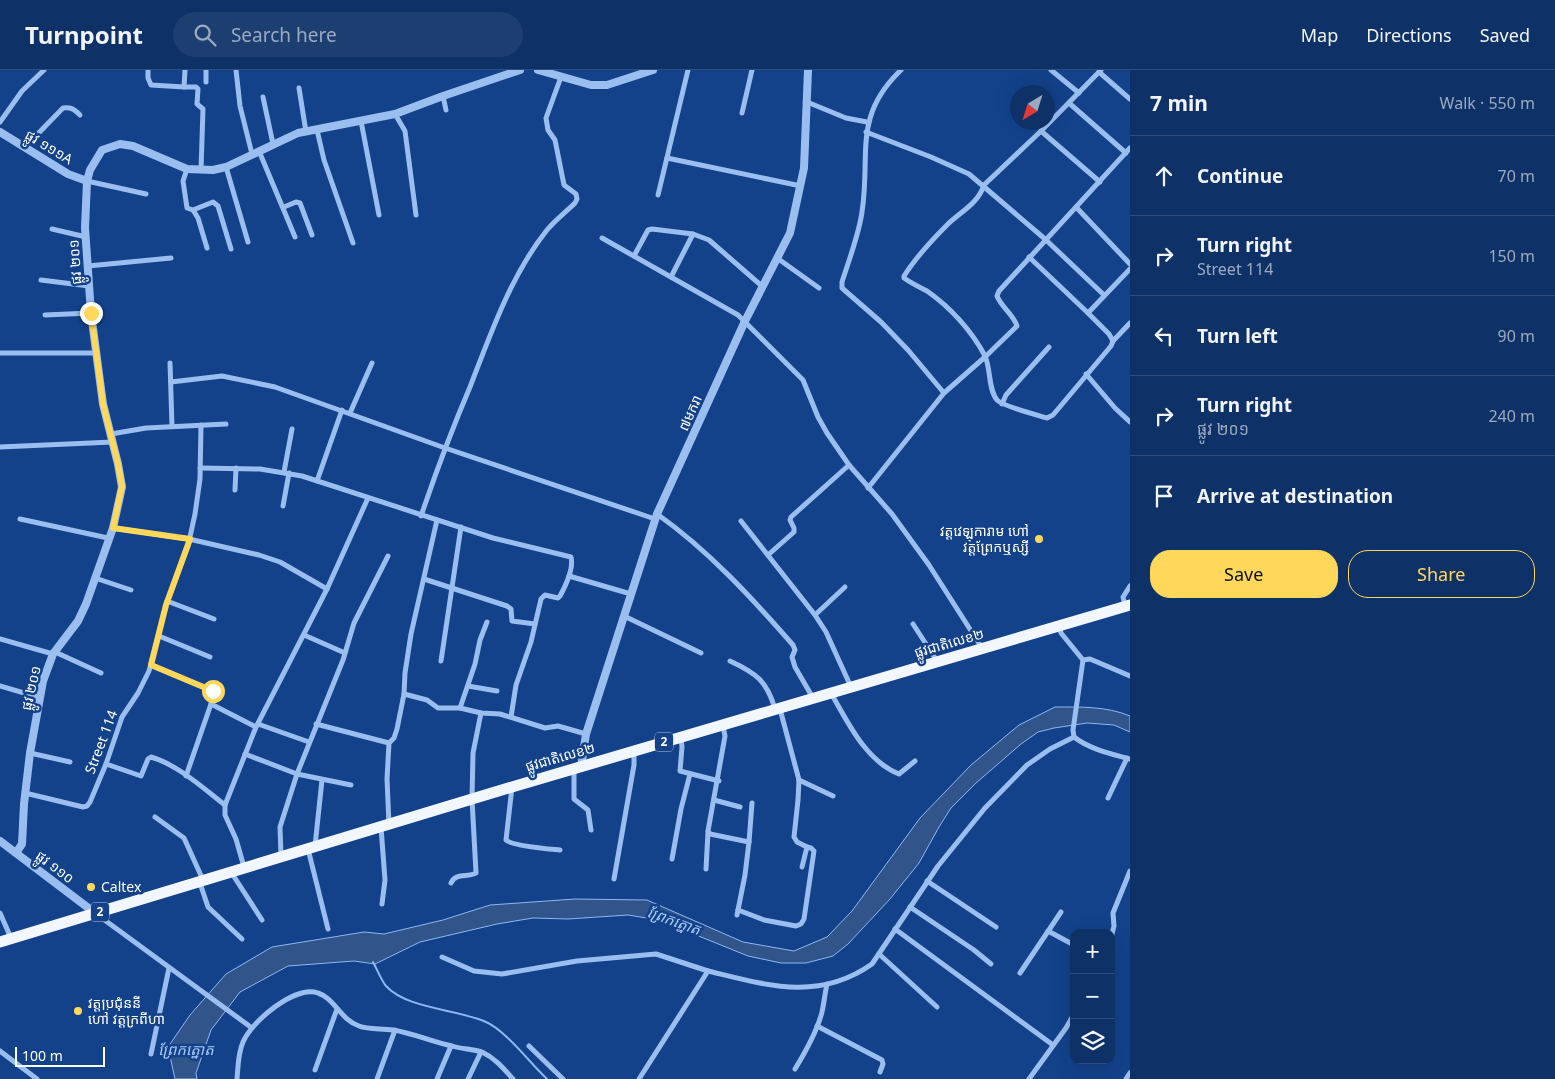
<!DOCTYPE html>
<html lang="en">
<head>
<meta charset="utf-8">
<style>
  body { margin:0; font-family:"Noto Sans","Noto Sans Khmer",sans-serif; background:#1c3e71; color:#f1f3f6 }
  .controls { position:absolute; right:15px; bottom:15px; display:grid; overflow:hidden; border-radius:10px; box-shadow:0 5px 20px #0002 }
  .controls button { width:45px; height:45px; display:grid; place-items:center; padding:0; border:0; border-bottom:1px solid #2e4d7c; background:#0e3268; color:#f1f3f6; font:25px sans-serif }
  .compass { position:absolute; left:1010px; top:15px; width:45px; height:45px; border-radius:50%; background:#0e3268; box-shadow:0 5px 20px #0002; rotate:218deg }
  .scale { position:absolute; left:15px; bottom:12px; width:90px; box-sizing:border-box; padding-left:5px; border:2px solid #fff; border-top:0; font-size:14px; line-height:18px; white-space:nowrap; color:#fff; -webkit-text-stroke:4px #13428b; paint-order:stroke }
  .stop { position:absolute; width:15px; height:15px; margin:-11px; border:4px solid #ffd75a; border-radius:50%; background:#fff }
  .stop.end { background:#ffd75a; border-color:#fff; box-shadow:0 1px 5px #0008 }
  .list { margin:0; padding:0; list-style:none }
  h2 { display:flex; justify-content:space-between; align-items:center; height:65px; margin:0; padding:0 20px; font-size:21px }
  h2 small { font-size:16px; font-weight:400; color:#9baac0 }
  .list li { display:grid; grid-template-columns:32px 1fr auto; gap:15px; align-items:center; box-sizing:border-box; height:80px; padding:0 20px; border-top:1px solid #2e4d7c }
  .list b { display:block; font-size:19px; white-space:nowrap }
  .list p { margin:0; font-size:16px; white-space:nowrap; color:#9baac0 }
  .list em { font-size:16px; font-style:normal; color:#9baac0 }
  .actions { display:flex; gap:10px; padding:15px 20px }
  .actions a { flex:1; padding:11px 0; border:1px solid #ffd75a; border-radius:20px; text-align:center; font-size:18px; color:#ffd75a }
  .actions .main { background:#ffd75a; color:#111 }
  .icon { flex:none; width:28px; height:28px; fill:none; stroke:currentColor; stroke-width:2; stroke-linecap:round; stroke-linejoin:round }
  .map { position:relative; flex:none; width:1130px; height:1009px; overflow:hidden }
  header { display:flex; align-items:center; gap:30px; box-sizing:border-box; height:70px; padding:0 25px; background:#0e3268; border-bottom:1px solid #2e4d7c }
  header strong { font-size:24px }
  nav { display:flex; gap:28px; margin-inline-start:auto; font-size:18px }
  .search { width:350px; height:45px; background:#1c3e71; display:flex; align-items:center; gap:12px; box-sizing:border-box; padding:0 18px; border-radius:28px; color:#9baac0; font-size:19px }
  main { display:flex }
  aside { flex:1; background:#0e3268 }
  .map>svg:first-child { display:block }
  .water { fill:#31548b; stroke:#8db8f4 }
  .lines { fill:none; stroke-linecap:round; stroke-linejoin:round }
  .stream { stroke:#8db8f4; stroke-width:2 }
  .minor { stroke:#9bbef0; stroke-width:5 }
  .tertiary { stroke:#9bbef0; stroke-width:8 }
  .trunk { stroke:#f2f6ff; stroke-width:11 }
  .route { stroke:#ffd75a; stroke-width:6 }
  .poi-dot { fill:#ffd75a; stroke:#13428b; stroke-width:2 }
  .labels { text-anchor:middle; stroke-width:5; stroke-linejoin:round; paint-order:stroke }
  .shield { fill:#13428b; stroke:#b8c6dc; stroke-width:1 }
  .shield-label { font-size:12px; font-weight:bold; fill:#fff }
  .street-label { font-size:14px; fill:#fff; stroke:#13428b }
  .poi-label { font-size:14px; fill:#fff; stroke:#13428b; text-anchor:start }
  .water-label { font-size:15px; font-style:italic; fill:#a7c8f8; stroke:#13428b }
</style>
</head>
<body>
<header>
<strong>Turnpoint</strong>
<div class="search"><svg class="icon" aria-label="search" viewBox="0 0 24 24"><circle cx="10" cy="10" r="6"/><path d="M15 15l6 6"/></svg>Search here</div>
<nav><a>Map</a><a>Directions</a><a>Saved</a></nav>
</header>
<main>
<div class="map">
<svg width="1130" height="1009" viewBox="0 0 1130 1009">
  <rect width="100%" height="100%" fill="#13428b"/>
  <!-- water -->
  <path class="water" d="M1055,637c25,0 51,-1 75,9v16l-16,-7 -27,-2 -33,5 -16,4 -17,12 -45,39 -25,25 -12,19 -20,36 -29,36 -42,45 -15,12 -27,7h-25l-33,-7 -89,-36 -31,-5 -60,4 -35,-1 -36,6 -77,18 -45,22 -21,-3 -66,5 -48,26 -29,38 -15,43 1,6h-22l-7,-32 22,-32 36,-41 46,-27 92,-15 20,2 59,-14 47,-15 85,-6 72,1 96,42 51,9 33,-14 25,-26 68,-93 51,-53 48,-40z"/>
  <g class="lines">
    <!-- stream -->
    <path class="stream" d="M373,892c4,7 8,18 13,24 21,23 71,23 100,36 19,8 44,41 61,57"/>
    <!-- minor -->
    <g class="minor">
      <polyline points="148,0 148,8 151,15 184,17"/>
      <polyline points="185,0 184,17 196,17 198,19 197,34 203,39 201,100"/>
      <polyline points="236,0 240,36 252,84"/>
      <path d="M901,0c-49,47 -30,84 -39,142 -3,22 -13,48 -20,70v6l39,34 27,28 36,43"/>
      <polyline points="1051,0 1079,23"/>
      <path d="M1101,0l-60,61 -57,54c-6,19 -24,27 -37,40 -16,16 -31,32 -43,51v2c7,5 15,9 23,13 23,16 45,40 58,65 6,13 3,33 12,44 5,6 40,15 50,18l6,-3 58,-69 2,-5 17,-18"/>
      <polyline points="1099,2 1130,29"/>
      <polyline points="206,12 206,0"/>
      <polyline points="299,18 306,62"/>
      <polyline points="443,26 446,40"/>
      <polyline points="263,27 273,74"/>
      <polyline points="807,32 846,48 867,52"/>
      <polyline points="1069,33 1126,83"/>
      <polyline points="742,43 752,0"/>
      <polyline points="395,44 405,61 416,145"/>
      <polyline points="361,51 379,145"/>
      <polyline points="0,52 22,21 44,0"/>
      <polyline points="317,60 324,90 353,173"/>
      <polyline points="1041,61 1100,112"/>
      <polyline points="866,62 931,87 969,104 1045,169 1104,225"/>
      <path d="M25,77l38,-39c8,-1 11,1 17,7"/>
      <polyline points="259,81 295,167"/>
      <polyline points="667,88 801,116"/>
      <polyline points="226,97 248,172"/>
      <polyline points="187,99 183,111 187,138 193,140 198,148 207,178"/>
      <polyline points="87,111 146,124"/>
      <polyline points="658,125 688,0"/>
      <polyline points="284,137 296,132 300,133 312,165"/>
      <polyline points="1076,137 1130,194"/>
      <polyline points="193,140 213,132 218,136 231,179"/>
      <polyline points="52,159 86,167"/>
      <polyline points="602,168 738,245 803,310 818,347 827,363 849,395 892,444 929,495 982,578"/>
      <polyline points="634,186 648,160 652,159 693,164"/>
      <polyline points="1029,187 1088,243 1109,264 1113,271"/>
      <polyline points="777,188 819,218"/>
      <polyline points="88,196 171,188"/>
      <polyline points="671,207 693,164 709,170 763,217"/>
      <polyline points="41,210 89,216"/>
      <polyline points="1088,243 1130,199"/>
      <polyline points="45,245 91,243"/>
      <polyline points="0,283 97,283"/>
      <polyline points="170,293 172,356"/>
      <polyline points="1086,304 1115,338 1130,352"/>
      <polyline points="171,312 222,306 275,317 445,378 655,449"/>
      <polyline points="1002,334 1006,325 1049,277"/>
      <polyline points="350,343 372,293"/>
      <polyline points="111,364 146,358 226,354"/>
      <polyline points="0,377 113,372"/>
      <path d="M200,398l60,1 42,7 191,62 78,19c3,12 -5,28 -11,39l-2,2 -13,-3 -4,4 -10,43 -15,43 -5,32"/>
      <polyline points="284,402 292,359"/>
      <polyline points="317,411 342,340"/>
      <path d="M868,418l76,-95 41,-36 32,-31c-4,-12 -15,-18 -20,-30l2,-5 131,-143"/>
      <polyline points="235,420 236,398"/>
      <polyline points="283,436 289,403"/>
      <path d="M657,444c51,36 95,84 136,131l2,5 -3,7 3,10 18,31"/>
      <path d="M421,446c15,-44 31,-87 49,-129 21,-54 41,-112 77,-157 8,-10 19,-18 28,-27l2,-4 -1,-5 -12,-9 -9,-45 -7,-10 -2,-12 15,-41"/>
      <polyline points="20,449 108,468"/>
      <polyline points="741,451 815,545 826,562 851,617"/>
      <polyline points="113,458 189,469 259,485 280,492 327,519"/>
      <polyline points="768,485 794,462 794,458 790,450 791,447 849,395"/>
      <polyline points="569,506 631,524"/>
      <polyline points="95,508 131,520"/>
      <polyline points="424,509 507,536 511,539 512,551 535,554"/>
      <polyline points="167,531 214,549"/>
      <polyline points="1125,536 1123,527 1130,516"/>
      <polyline points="815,545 845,517"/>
      <polyline points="624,546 701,583"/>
      <polyline points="913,554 937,591"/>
      <polyline points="304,565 345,583"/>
      <polyline points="159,566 210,587"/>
      <polyline points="0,569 53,584"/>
      <polyline points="55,582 101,603"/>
      <polyline points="1083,590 1090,589 1130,606"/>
      <polyline points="441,591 461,457"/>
      <path d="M730,591c26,12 37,20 45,48"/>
      <polyline points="151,595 213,621 211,634 186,706"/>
      <polyline points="0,616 41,628"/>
      <polyline points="468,616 497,621"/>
      <path d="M831,623c17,30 35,68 68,81l16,-13"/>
      <polyline points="404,624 427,630 438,638 460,638 481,643 500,644 545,658 558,656 586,664"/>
      <polyline points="211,634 256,657"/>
      <polyline points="460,638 475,594 480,570 487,552"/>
      <polyline points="780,639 799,710 798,730 794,767 797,772 807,777 802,797"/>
      <polyline points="258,654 309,672"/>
      <polyline points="316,654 389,673"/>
      <polyline points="723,656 725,666 708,761 710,764 749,772 745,805 737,845"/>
      <path d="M1074,667c15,12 38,17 56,22"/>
      <polyline points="681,668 682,677 680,701 719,711"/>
      <polyline points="30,683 70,692"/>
      <polyline points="245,684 297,704 351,715"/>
      <path d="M106,694l35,12 7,-17 3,-2c27,8 52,31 74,48"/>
      <polyline points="574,699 574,729 588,740 591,760"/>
      <polyline points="799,710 833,726"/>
      <path d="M512,717l-6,53c6,6 43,9 54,10"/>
      <polyline points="25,723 83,737 87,736 90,732 106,694 122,647 138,623 149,601 166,535 188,476 195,444 200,409 201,355"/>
      <polyline points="1108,728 1127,688"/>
      <polyline points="714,730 740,737"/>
      <polyline points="155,747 184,768 203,810"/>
      <polyline points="389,755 387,709 389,673 394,668 397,659 404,624 405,603 411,564 437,450"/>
      <polyline points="381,757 385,810 382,834"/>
      <polyline points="749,772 752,733"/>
      <polyline points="315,776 322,710"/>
      <polyline points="308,779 328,859"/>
      <polyline points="281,786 280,757 297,704 343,590 354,553 388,486"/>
      <polyline points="672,789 681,739 690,704"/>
      <polyline points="244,797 236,769 225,745 225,735 256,657 327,519 368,428"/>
      <polyline points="706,799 708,762"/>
      <polyline points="231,802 262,850"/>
      <polyline points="614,809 634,695 634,681"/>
      <polyline points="927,811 996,857"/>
      <polyline points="200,813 208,837 242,869"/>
      <path d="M451,813c5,-11 17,-5 25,-10l-4,-74 1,-46 8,-40"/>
      <polyline points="910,837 974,880 991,894"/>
      <polyline points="738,840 764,850 796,856 801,854 804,849 814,781 811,778 807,777"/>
      <polyline points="0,843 11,868"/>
      <polyline points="95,843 252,958"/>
      <polyline points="895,859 1053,975"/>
      <polyline points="1048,861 1074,875"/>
      <polyline points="1111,868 1114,856 1113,843 1130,801"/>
      <polyline points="879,884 937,937"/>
      <polyline points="442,887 474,901 502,904 577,891 656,884 708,901"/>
      <polyline points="1020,903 1061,842"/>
      <polyline points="817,956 882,990 883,994 880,1002"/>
      <polyline points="529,976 563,1009"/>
      <polyline points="0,981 37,1009"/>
      <polyline points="151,984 169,898"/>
      <path d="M795,999c11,-18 22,-37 27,-57 2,-9 3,-19 5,-28"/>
      <polyline points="315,1000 337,939"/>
      <path d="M237,1009c1,-12 1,-26 6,-37 9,-21 52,-57 75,-49 16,5 23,27 41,33 10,4 23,2 34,4 20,3 39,12 59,16 9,3 21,3 30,6 13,6 22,17 31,27"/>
      <polyline points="377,1009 395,960"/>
      <polyline points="437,1009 451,976"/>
      <polyline points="468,1009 481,982"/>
      <path d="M639,1009l69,-108c58,14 110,31 164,-7l66,-98 47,-58 42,-43 23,-16 24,-12 -1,-7 10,-70 -22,-27 -2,-7"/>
      <polyline points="1029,1009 1066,958 1074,944"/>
      <polyline points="1126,1009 1130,1003"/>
    </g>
    <!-- tertiary -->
    <g class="tertiary">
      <polyline points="538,0 591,15 607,15 653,0"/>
      <polyline points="0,62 68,104 87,111"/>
      <polyline points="581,697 586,664 657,444 745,251 790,163 804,98 808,0"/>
      <polyline points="0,771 95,843"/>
      <polyline points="16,783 22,774 24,734 30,683 43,611 53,584 78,551 86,534 113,458 122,417 118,394 103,334 91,243 85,158 87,111 90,100 102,80 120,74 133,76 187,99 213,100 226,97 298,63 395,44 443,26 520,0"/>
    </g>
    <!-- trunk -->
    <polyline class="trunk" points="0,872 512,717 1130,535"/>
  </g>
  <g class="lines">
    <!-- route -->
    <polyline class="route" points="91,243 103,334 118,394 122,416 113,458 190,469 166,535 151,595 213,621"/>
  </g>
  <!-- markers -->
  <g class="poi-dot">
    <circle cx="1039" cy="469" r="5"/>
    <circle cx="91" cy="817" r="5"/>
    <circle cx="78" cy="941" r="5"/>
  </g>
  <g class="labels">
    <!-- shield labels -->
    <g class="shield">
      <rect x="655" y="662.5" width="18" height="19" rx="4"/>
      <rect x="91" y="832.5" width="18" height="19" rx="4"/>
    </g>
    <g class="shield-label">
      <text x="664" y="676">2</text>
      <text x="100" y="846">2</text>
    </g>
    <!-- street labels -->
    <g class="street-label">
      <text transform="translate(49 77) rotate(31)" y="5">ផ្លូវ ១១១A</text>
      <text transform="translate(75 192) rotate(-94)" y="5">ផ្លូវ ២០១</text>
      <text transform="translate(690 343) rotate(-66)" y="5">៧មករា</text>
      <text transform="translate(949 573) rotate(-16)" y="5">ផ្លូវជាតិលេខ២</text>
      <text transform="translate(31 618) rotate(-77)" y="5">ផ្លូវ ២០១</text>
      <text transform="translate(101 672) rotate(-69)" y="5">Street 114</text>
      <text transform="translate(560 687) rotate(-16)" y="5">ផ្លូវជាតិលេខ២</text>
      <text transform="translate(55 797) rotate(37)" y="5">ផ្លូវ ១១០</text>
    </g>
    <!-- poi labels -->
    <g class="poi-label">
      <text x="1029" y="466" text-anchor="end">វត្តវេឡុការាម ហៅ<tspan x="1029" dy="16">វត្តព្រែកឬស្សី</tspan></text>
      <text x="101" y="822">Caltex</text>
      <text x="88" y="938">វត្តប្រជុំននី<tspan x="88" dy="16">ហៅ វត្តក្រពីហា</tspan></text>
    </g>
    <!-- water labels -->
    <g class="water-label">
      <text transform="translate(674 851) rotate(20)" y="5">ព្រែកត្នោត</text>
      <text x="186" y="985">ព្រែកត្នោត</text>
    </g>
  </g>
</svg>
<div class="controls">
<button>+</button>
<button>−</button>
<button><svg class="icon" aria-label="layers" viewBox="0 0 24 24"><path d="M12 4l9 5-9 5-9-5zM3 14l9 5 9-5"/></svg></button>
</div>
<svg class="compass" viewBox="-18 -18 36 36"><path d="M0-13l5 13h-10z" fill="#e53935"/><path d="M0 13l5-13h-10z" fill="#9baac0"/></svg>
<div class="scale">100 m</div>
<div class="stop" style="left:213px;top:621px"></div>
<div class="stop end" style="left:91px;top:243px"></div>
</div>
<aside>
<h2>7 min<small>Walk · 550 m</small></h2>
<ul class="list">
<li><svg class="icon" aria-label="ahead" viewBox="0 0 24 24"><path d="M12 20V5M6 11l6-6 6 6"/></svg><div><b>Continue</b></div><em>70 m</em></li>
<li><svg class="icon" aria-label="right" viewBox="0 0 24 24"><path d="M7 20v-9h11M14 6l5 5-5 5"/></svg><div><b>Turn right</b><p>Street 114</p></div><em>150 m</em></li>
<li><svg class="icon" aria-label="left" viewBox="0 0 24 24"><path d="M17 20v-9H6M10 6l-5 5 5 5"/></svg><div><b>Turn left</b></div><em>90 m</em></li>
<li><svg class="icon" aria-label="right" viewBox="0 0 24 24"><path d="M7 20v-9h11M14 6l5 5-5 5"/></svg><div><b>Turn right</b><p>ផ្លូវ ២០១</p></div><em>240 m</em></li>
<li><svg class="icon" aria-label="arrive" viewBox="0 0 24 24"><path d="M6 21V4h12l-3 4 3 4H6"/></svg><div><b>Arrive at destination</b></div></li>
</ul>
<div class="actions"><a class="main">Save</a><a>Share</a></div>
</aside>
</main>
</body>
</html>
